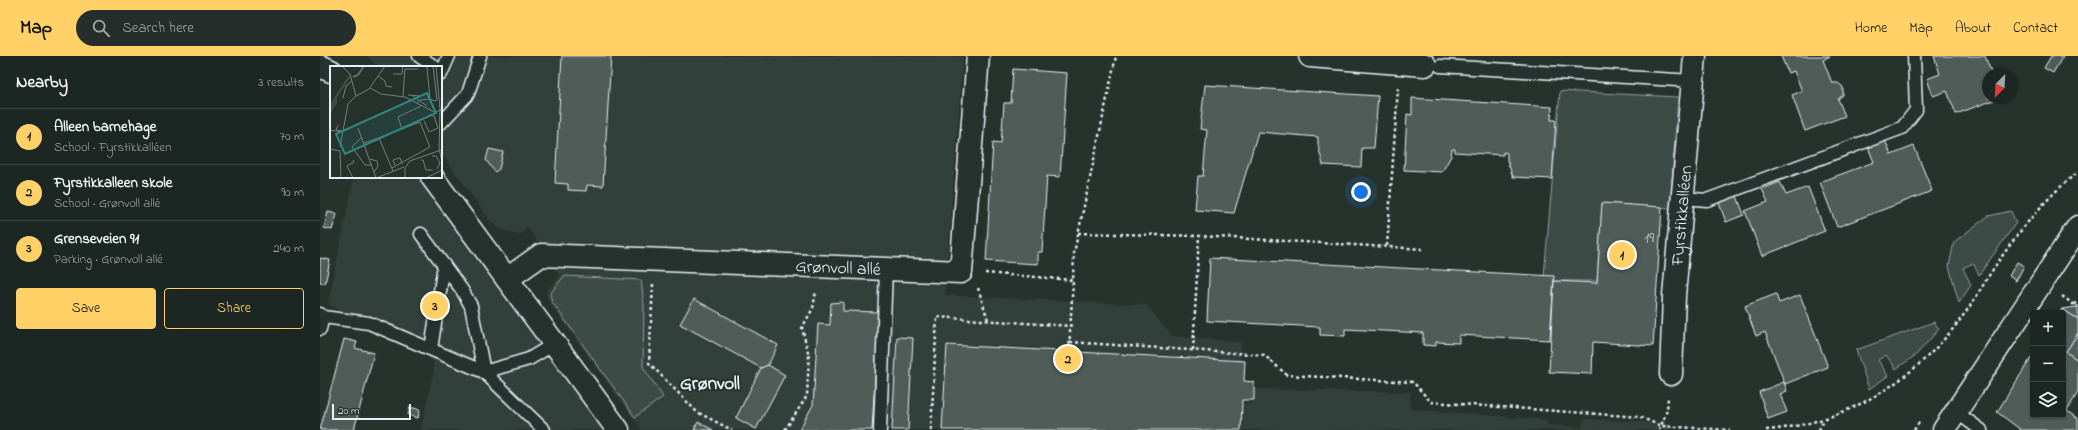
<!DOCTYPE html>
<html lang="en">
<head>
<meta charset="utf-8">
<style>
  body { margin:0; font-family:"Indie Flower",sans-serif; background:#252e2a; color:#f1f3f6 }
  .controls { position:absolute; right:12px; bottom:12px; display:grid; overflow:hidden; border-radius:4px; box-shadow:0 1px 3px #0004 }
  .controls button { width:36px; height:36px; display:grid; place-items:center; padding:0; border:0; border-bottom:1px solid #3a4340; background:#1c2622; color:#f1f3f6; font:20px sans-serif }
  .compass { position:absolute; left:1662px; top:12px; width:36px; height:36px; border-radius:50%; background:#1c2622; box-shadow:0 1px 3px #0004; rotate:204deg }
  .scale { position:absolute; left:12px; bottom:10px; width:79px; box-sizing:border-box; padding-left:4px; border:2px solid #e8f1f8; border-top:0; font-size:11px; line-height:14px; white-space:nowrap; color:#e8f1f8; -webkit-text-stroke:3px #26332d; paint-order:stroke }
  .you { position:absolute; left:1041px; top:136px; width:14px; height:14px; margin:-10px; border:3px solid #fff; border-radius:50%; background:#1a73e8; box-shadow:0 0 0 6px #1a73e833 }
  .badge { display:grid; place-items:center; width:26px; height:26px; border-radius:50%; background:#ffd166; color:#111; font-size:13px; font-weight:700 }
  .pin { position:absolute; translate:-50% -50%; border:2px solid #fff; box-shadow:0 1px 4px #0006 }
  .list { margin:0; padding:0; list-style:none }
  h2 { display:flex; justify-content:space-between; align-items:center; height:52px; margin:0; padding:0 16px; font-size:17px }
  h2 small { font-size:13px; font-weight:400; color:#a0a5a5 }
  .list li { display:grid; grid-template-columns:26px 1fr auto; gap:12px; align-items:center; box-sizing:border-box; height:56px; padding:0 16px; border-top:1px solid #3a4340 }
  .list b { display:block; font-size:15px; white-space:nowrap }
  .list p { margin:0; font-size:13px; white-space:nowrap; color:#a0a5a5 }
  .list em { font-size:13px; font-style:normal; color:#a0a5a5 }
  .actions { display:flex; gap:8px; padding:12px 16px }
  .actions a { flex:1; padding:9px 0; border:1px solid #ffd166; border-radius:4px; text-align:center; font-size:14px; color:#ffd166 }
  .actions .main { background:#ffd166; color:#111 }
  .icon { flex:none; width:22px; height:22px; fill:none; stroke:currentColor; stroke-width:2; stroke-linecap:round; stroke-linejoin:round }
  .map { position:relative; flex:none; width:1758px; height:374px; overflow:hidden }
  header { display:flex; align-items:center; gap:24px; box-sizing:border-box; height:56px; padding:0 20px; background:#ffd166; color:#111 }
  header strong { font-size:19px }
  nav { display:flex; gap:22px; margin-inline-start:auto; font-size:14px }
  .search { width:280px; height:36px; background:#252e2a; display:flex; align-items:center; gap:10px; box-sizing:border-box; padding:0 14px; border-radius:22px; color:#a0a5a5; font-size:15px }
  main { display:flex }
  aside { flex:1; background:#1c2622 }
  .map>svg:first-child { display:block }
  .built { fill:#333f3a }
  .green { fill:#3e4b47; stroke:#939ea0 }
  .building { fill:#505c59; stroke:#e8f1f8 }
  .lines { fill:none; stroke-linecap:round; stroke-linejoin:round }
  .lane-casing { stroke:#e8f1f8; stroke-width:15 }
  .street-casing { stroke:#e8f1f8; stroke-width:25 }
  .path { stroke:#e8f1f8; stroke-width:2.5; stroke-dasharray:3 3; stroke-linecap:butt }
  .lane { stroke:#26332d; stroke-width:12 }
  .street { stroke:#26332d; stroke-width:22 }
  .labels { text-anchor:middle; stroke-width:4; stroke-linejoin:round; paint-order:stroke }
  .number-label { font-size:16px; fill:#c2ccd0 }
  .street-label { font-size:18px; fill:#e8f1f8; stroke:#26332d }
  .neighbourhood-label { font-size:19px; font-weight:bold; fill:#e8f1f8; stroke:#26332d }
  .inset-river { fill:none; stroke:#636f6d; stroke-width:2 }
  .inset-road { fill:none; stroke:#747f7e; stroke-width:1 }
  .view { fill:#308883; fill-opacity:0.15; stroke:#308883; stroke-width:2 }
  .inset-edge { fill:none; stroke:#e8f1f8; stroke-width:2 }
</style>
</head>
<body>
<header>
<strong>Map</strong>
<div class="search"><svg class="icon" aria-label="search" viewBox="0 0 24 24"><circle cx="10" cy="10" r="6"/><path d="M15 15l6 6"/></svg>Search here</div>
<nav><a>Home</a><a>Map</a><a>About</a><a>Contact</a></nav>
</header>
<main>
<aside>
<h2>Nearby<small>3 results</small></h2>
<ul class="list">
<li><span class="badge">1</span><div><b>Alleen barnehage</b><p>School · Fyrstikkalléen</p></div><em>70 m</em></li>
<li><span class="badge">2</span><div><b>Fyrstikkalleen skole</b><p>School · Grønvoll allé</p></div><em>90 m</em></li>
<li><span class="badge">3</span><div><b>Grenseveien 91</b><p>Parking · Grønvoll allé</p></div><em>240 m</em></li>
</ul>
<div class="actions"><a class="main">Save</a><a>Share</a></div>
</aside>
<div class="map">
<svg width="1758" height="374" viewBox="0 0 1758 374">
  <rect width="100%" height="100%" fill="#26332d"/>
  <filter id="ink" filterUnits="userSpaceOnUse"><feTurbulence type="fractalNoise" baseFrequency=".025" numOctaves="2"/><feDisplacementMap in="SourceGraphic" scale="8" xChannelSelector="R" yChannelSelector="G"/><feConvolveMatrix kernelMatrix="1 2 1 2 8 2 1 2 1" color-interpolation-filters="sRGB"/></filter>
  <g filter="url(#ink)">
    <!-- built -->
    <g class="built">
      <polygon points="47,0 643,0 625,239 826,249 852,280 921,286 920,347 932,348 932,333 1091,336 1090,353 1227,364 1227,369 1262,372 1264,363 1352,367 1348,374 572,374 577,281 576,274 572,374 322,374 231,249 226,239 227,235 240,220 207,170 203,177 197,179 179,173 171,166 121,97 121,11 58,11"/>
      <polygon points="34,121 97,121 284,374 101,374 114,313 113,305 106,299 67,282 8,248"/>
    </g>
    <!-- green -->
    <g class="green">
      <polygon points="1240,35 1358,41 1350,152 1282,147 1277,225 1234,225 1224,220"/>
      <polygon points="1691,155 1696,167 1659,219 1653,207 1643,212 1651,229 1639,247 1629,210 1634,186 1668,160"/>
      <polygon points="244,220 321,224 324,249 323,311 343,341 315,361 232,246 230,238"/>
      <polygon points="1614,266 1619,273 1596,299 1576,313 1566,299 1558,304 1568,320 1549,333 1536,294"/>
    </g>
    <!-- building -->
    <g class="building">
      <polygon points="242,0 291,0 283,130 267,129 266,135 248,134 248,128 235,127"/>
      <polygon points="1461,0 1510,0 1503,4 1512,27 1518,27 1523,31 1523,39 1518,43 1525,60 1485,75 1472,39 1482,35 1474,15 1468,17"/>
      <polygon points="1614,0 1665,0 1672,18 1668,18 1668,42 1679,42 1636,58 1627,35 1613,40 1607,23 1620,18"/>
      <polygon points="1731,0 1743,0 1733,17 1724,12"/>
      <polygon points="693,13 747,17 740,121 727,120 722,196 718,196 718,208 666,205 673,86 681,87 684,47 691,47"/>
      <polygon points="885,29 1058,40 1054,92 1042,92 1041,111 1003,109 998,89 998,81 938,76 914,157 875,154 878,120 883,120 887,74 880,73"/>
      <polygon points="1092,42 1232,51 1231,64 1236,64 1232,123 1193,121 1187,104 1187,97 1183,96 1183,99 1135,96 1135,93 1132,93 1131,100 1122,116 1084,114 1087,58 1092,59"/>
      <polygon points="1565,84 1571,99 1594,90 1612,135 1517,171 1500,126 1554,106 1548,91"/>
      <polygon points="169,93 183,96 179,113 175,116 166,104"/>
      <polygon points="1460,126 1466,139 1488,131 1505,175 1442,200 1425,155 1448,146 1442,133"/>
      <polygon points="1417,140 1424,159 1406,166 1399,147"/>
      <polygon points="1282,147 1342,151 1333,290 1273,286 1272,318 1229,316 1234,225 1277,227"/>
      <polygon points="8,156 17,158 12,174 4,172"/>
      <polygon points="0,202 10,204 5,228 0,226"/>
      <polygon points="890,202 1234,220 1230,284 1139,279 1139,287 1116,286 1116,290 1103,289 1103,277 1025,273 1025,280 1000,279 1000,271 887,265"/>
      <polygon points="1697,206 1704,210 1696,225 1689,220"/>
      <polygon points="1456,238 1459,247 1480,239 1508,311 1465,328 1445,276 1436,280 1425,250"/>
      <polygon points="374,243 458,289 448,309 441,312 360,268"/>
      <polygon points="521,246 523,247 523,255 559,256 552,374 479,374 493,349 498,268 510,269 511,247"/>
      <polygon points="1758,249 1758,263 1742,253 1757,251"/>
      <polygon points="1742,253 1758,263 1758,277 1746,296 1758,304 1758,336 1747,355 1758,363 1758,374 1701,374 1677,356 1713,299 1713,359 1743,359 1743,257 1739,257"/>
      <polygon points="1758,277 1758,304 1746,296"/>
      <polygon points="577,281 593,282 588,374 572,374"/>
      <polygon points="24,283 37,286 35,292 54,297 34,374 0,374"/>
      <polygon points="627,289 925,305 924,325 934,326 934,344 922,344 921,374 622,374"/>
      <polygon points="448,309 465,319 436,373 416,362 441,312"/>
      <polygon points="1464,326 1467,335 1460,338 1467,356 1448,363 1439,336"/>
      <polygon points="90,351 100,354 98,362 88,359"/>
      <polygon points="378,366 393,374 374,374"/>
    </g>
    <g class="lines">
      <!-- lane casing -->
      <g class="lane-casing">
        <g id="lane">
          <polyline points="99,0 115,11"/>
          <polyline points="1120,10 1374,25"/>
          <polyline points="121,18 129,0"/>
          <polyline points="121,67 148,38 160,0"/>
          <polyline points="1363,142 1387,144 1582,72 1596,54 1594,0"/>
          <polyline points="101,178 142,234 151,250 164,316 224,374"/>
          <polyline points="0,258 3,261 0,273"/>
          <polyline points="3,261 49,267 164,316 209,303 234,288"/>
          <polyline points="111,293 124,209"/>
          <polyline points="1636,356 1661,374"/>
          <polyline points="560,374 566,213"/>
        </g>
      </g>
      <!-- street casing -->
      <g class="street-casing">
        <g id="street">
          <polyline points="990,0 1105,9"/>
          <polyline points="0,10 11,15"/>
          <polyline points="112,121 298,374"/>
          <path id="s1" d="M187,223l34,-24 420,17 17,-216"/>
          <path id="s2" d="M1351,318l3,-78 21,-240"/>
          <polyline points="1624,374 1758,171"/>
        </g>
      </g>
      <!-- path -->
      <g class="path">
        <polyline points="758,177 879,180 1104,193"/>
        <polyline points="1067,190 1078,32"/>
        <polyline points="665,217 753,224 754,197 796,0"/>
        <polyline points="333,228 329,307 377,356 412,374"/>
        <polyline points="658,232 668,264"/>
        <polyline points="1742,240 1757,251"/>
        <polyline points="1755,249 1758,244"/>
        <polyline points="750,286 944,299 967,319 1093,326 1111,346 1320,361 1341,370 1347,354 1348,342"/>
        <polyline points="873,294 879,180"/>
        <polyline points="749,295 753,224"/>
        <polyline points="465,374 487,340 489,300 482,272 493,252 496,235"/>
        <polyline points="611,374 617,261 750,270"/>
        <polyline points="1339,374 1341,370 1410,374"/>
        <path d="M1446,374c81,-6 152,-51 199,-117 12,-16 21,-34 33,-51 22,-32 49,-66 80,-90"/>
        <polyline points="1499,374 1503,364"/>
        <polyline points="1594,374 1600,365"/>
      </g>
      <!-- lane -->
      <use href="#lane" class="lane"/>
      <!-- street -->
      <use href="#street" class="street"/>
    </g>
  </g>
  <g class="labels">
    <!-- number labels -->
    <g class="number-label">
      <text x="1329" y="186">19</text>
    </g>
    <!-- street labels -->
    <g class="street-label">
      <text dy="6" stroke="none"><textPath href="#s2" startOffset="159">Fyrstikkalléen</textPath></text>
      <text dy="6" stroke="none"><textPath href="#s1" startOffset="339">Grønvoll allé</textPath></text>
    </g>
    <!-- neighbourhood labels -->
    <g class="neighbourhood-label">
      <text x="390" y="333">Grønvoll</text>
    </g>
  </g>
  <!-- overview -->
  <g transform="translate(10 10)">
    <rect width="112" height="112" fill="#26332d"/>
    <path d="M19,9l1,3 -13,19v6l-7,11v-10z" fill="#3e4b47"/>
    <path class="inset-river" d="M23,11l5,-2 6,-9"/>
    <path class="inset-road" d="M12,0l8,8 6,22M92,0l5,1 3,32 4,2 3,-1 -4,-34M106,0l4,43 -1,40 3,12M63,8h9l1,-8M48,10l7,5 1,5 6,1M40,22l11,6 24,3 29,15 8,-2M78,29l12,1M73,30l2,-27h13M83,30l14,10M13,32l3,-12 6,-5M87,37l3,-3 10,-1M94,55l5,11 9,-4 -4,-12 -5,-1M8,59l-2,5 7,1M28,62l18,50M0,64l12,2M32,71l-10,10 13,18h7M48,72l24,-9 -4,-12 23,-11M49,72l14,33M34,77l14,-5M10,81l8,-43 8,-8 13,-7 16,-23M0,83l10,2 1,27M102,90h4l4,7 -3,6M40,93l7,2 1,5 -4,6M23,94l1,2 -7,4 6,12M91,94h2l3,10h7M65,99l-2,-5 7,-2 2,6M62,102l38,-21 -10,-25 -18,7M46,112l28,-11M75,112v-10l5,-7 31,-11M96,112l16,-8"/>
    <path class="view" d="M97,27l9,20 -91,41 -9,-20z"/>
    <rect width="112" height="112" class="inset-edge"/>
  </g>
</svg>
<div class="controls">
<button>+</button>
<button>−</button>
<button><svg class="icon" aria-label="layers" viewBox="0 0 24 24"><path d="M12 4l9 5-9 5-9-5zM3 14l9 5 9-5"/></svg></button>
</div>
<svg class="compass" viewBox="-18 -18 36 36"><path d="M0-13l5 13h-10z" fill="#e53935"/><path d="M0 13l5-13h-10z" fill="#a0a5a5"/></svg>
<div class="scale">20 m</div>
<div class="you"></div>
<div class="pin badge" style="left:1302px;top:199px">1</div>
<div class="pin badge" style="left:748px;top:303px">2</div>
<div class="pin badge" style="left:115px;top:250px">3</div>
</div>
</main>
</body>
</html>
